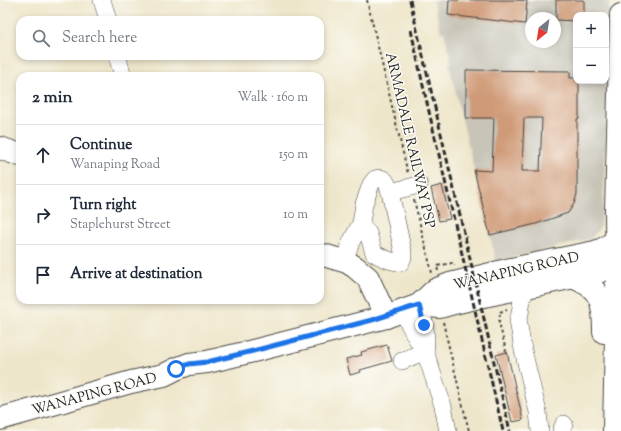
<!DOCTYPE html>
<html lang="en">
<head>
<meta charset="utf-8">
<style>
  body { margin:0; font-family:"Sorts Mill Goudy",serif; background:#f2f2f3; color:#1f2937 }
  .controls { position:absolute; right:12px; top:12px; display:grid; overflow:hidden; border-radius:8px; box-shadow:0 2px 6px #0003 }
  .controls button { width:36px; height:36px; display:grid; place-items:center; padding:0; border:0; border-bottom:1px solid #e0e1e3; background:#fff; color:#1f2937; font:20px sans-serif }
  .compass { position:absolute; left:525px; top:12px; width:36px; height:36px; border-radius:50%; background:#fff; box-shadow:0 2px 6px #0003; rotate:210deg }
  .stop { position:absolute; width:12px; height:12px; margin:-9px; border:3px solid #1a73e8; border-radius:50%; background:#fff }
  .stop.end { background:#1a73e8; border-color:#fff; box-shadow:0 1px 4px #0008 }
  .list { margin:0; padding:0; list-style:none }
  h2 { display:flex; justify-content:space-between; align-items:center; height:52px; margin:0; padding:0 16px; font-size:17px }
  h2 small { font-size:13px; font-weight:400; color:#747a83 }
  .list li { display:grid; grid-template-columns:26px 1fr auto; gap:12px; align-items:center; box-sizing:border-box; height:60px; padding:0 16px; border-top:1px solid #e0e1e3 }
  .list b { display:block; font-size:15px; white-space:nowrap }
  .list p { margin:0; font-size:13px; white-space:nowrap; color:#747a83 }
  .list em { font-size:13px; font-style:normal; color:#747a83 }
  .icon { flex:none; width:22px; height:22px; fill:none; stroke:currentColor; stroke-width:2; stroke-linecap:round; stroke-linejoin:round }
  .map { position:relative; flex:none; width:621px; height:431px; overflow:hidden }
  .search { position:absolute; background:#fff; box-shadow:0 2px 6px #0003; left:16px; top:16px; width:308px; height:44px; display:flex; align-items:center; gap:10px; box-sizing:border-box; padding:0 14px; border-radius:12px; color:#747a83; font-size:15px }
  .panel { position:absolute; background:#fff; box-shadow:0 2px 6px #0003; left:16px; top:72px; width:308px; height:232px; border-radius:12px }
  .map>svg:first-child { display:block }
  .industrial { fill:#c8c4b8; fill-rule:evenodd }
  .building { fill:#cf9a77; fill-rule:evenodd }
  .lines { fill:none; stroke-linecap:round; stroke-linejoin:round }
  .minor-casing { stroke:#484743; stroke-width:18 }
  .major-casing { stroke:#484743; stroke-width:24 }
  .highway-casing { stroke:#484743; stroke-width:24 }
  .path { stroke:#484743; stroke-width:2; stroke-dasharray:3 3; stroke-linecap:butt }
  .minor { stroke:#fff; stroke-width:17 }
  .major { stroke:#fff; stroke-width:22 }
  .highway { stroke:#fff; stroke-width:22 }
  .rail { stroke:#2b2b2b; stroke-width:3; stroke-dasharray:6 3; stroke-linecap:butt }
  .route { stroke:#1a73e8; stroke-width:5 }
  .labels { text-anchor:middle; stroke-width:3; stroke-linejoin:round; paint-order:stroke }
  .street-label { font-size:14px; fill:#2b2b2b; stroke:#fdfcf7 }
</style>
</head>
<body>
<div class="map">
<svg width="621" height="431" viewBox="0 0 621 431">
  <rect width="100%" height="100%" fill="#fdfcf7"/>
  <filter id="ink" filterUnits="userSpaceOnUse"><feTurbulence type="fractalNoise" baseFrequency=".025" numOctaves="2"/><feDisplacementMap in="SourceGraphic" scale="8" xChannelSelector="R" yChannelSelector="G"/><feConvolveMatrix kernelMatrix="1 2 1 2 8 2 1 2 1" color-interpolation-filters="sRGB"/></filter>
  <filter id="wash" filterUnits="userSpaceOnUse"><feTurbulence type="fractalNoise" baseFrequency=".012" numOctaves="4" result="noise"/><feDisplacementMap in="SourceGraphic" scale="16" xChannelSelector="R" yChannelSelector="G"/><feGaussianBlur stdDeviation="0.9" result="paint"/><feColorMatrix in="noise" values="0 0 0 0 0 0 0 0 0 0 0 0 0 0 0 0 0 1.4 0 .05"/><feComposite in="paint" operator="in"/></filter>
  <g filter="url(#wash)">
    <rect width="100%" height="100%" fill="#eee6ca"/>
    <!-- industrial -->
    <path class="industrial" d="M433,0h177l-3,115 -4,93 -3,19 -9,12 -95,22 -47,-196 2,-1 -1,-8 -6,-24h-3zM576,15h30v66h-30zM531,18h24v24h-24z"/>
    <g id="blocks">
      <!-- building -->
      <g class="building">
        <polygon points="449,0 515,0 527,1 525,24 448,15"/>
        <polygon points="556,0 584,0 584,15 576,15 576,21 556,20"/>
        <path d="M466,70l104,1v7h6v3h3v38h-2v75l-3,10 -6,9 -32,11 -46,11 -16,-65 18,1 2,-53h-28zM524,118h18l-2,53h-18z"/>
        <polygon points="442,185 450,219 439,221 431,188"/>
        <polygon points="387,345 392,361 360,370 361,372 350,375 346,359 362,355 361,352"/>
        <polygon points="507,352 523,420 512,422 496,355"/>
      </g>
    </g>
  </g>
  <g filter="url(#ink)">
    <use href="#blocks" fill-opacity="0" stroke="#484743" stroke-width="1"/>
    <g class="lines">
      <!-- minor casing -->
      <g class="minor-casing">
        <g id="minor">
          <polyline points="102,0 108,20"/>
          <polyline points="117,56 123,76"/>
          <polyline points="390,192 419,185"/>
          <path d="M344,261l7,-19 10,-19 3,-19 7,-20 4,-5c11,-3 12,4 15,13l13,60v5l-2,5c-7,1 -21,-5 -27,-9l-6,-20 -2,-2 -7,-4"/>
          <polyline points="529,287 524,293 522,299 520,314 518,320 523,350 538,412 540,431"/>
          <path d="M419,305c5,15 9,30 6,46"/>
          <path d="M402,310c8,14 13,29 23,41l18,55 5,25"/>
          <polyline points="402,361 425,351"/>
          <polyline points="561,431 564,424"/>
        </g>
      </g>
      <!-- major casing -->
      <g class="major-casing">
        <g id="major">
          <polyline points="0,148 20,155"/>
          <polyline points="320,254 347,262 355,267 368,278 386,317"/>
          <polyline points="419,305 440,307 454,303 479,297 598,272 621,261"/>
          <polyline points="0,419 131,382 164,375 176,369 189,364 207,362 253,351 386,317 419,305 435,290 450,284 511,269 595,252 601,250 621,238"/>
        </g>
      </g>
      <!-- highway casing -->
      <g class="highway-casing">
        <g id="highway">
          <path d="M572,277c30,10 32,27 32,55"/>
          <polyline points="614,431 617,290 616,211 621,15"/>
        </g>
      </g>
      <!-- path -->
      <g class="path">
        <polyline points="367,0 408,174"/>
        <polyline points="414,200 432,273"/>
        <polyline points="438,271 437,266 452,263 453,265 455,265"/>
        <polyline points="500,312 507,309"/>
        <polyline points="500,314 499,322 506,351"/>
        <polyline points="443,322 469,431"/>
      </g>
      <!-- minor -->
      <use href="#minor" class="minor"/>
      <!-- major -->
      <use href="#major" class="major"/>
      <!-- highway -->
      <use href="#highway" class="highway"/>
      <!-- rail -->
      <g class="rail">
        <polyline points="410,0 510,431"/>
        <polyline points="411,30 424,90 503,431"/>
      </g>
    </g>
  </g>
  <g class="lines" filter="url(#ink)">
    <!-- route -->
    <polyline class="route" points="176,369 189,364 207,362 253,351 372,320 419,305 424,325"/>
  </g>
  <g class="labels">
    <!-- street labels -->
    <g class="street-label">
      <text transform="translate(411 140) rotate(77)" y="5">ARMADALE RAILWAY PSP</text>
      <text transform="translate(516 270) rotate(-13)" y="5">WANAPING ROAD</text>
      <text transform="translate(94 393) rotate(-15)" y="5">WANAPING ROAD</text>
    </g>
  </g>
</svg>
<div class="controls">
<button>+</button>
<button>−</button>
</div>
<svg class="compass" viewBox="-18 -18 36 36"><path d="M0-13l5 13h-10z" fill="#e53935"/><path d="M0 13l5-13h-10z" fill="#747a83"/></svg>
<div class="stop" style="left:176px;top:369px"></div>
<div class="stop end" style="left:424px;top:325px"></div>
<div class="search"><svg class="icon" aria-label="search" viewBox="0 0 24 24"><circle cx="10" cy="10" r="6"/><path d="M15 15l6 6"/></svg>Search here</div>
<section class="panel">
<h2>2 min<small>Walk · 160 m</small></h2>
<ul class="list">
<li><svg class="icon" aria-label="ahead" viewBox="0 0 24 24"><path d="M12 20V5M6 11l6-6 6 6"/></svg><div><b>Continue</b><p>Wanaping Road</p></div><em>150 m</em></li>
<li><svg class="icon" aria-label="right" viewBox="0 0 24 24"><path d="M7 20v-9h11M14 6l5 5-5 5"/></svg><div><b>Turn right</b><p>Staplehurst Street</p></div><em>10 m</em></li>
<li><svg class="icon" aria-label="arrive" viewBox="0 0 24 24"><path d="M6 21V4h12l-3 4 3 4H6"/></svg><div><b>Arrive at destination</b></div></li>
</ul>
</section>
</div>
</body>
</html>
